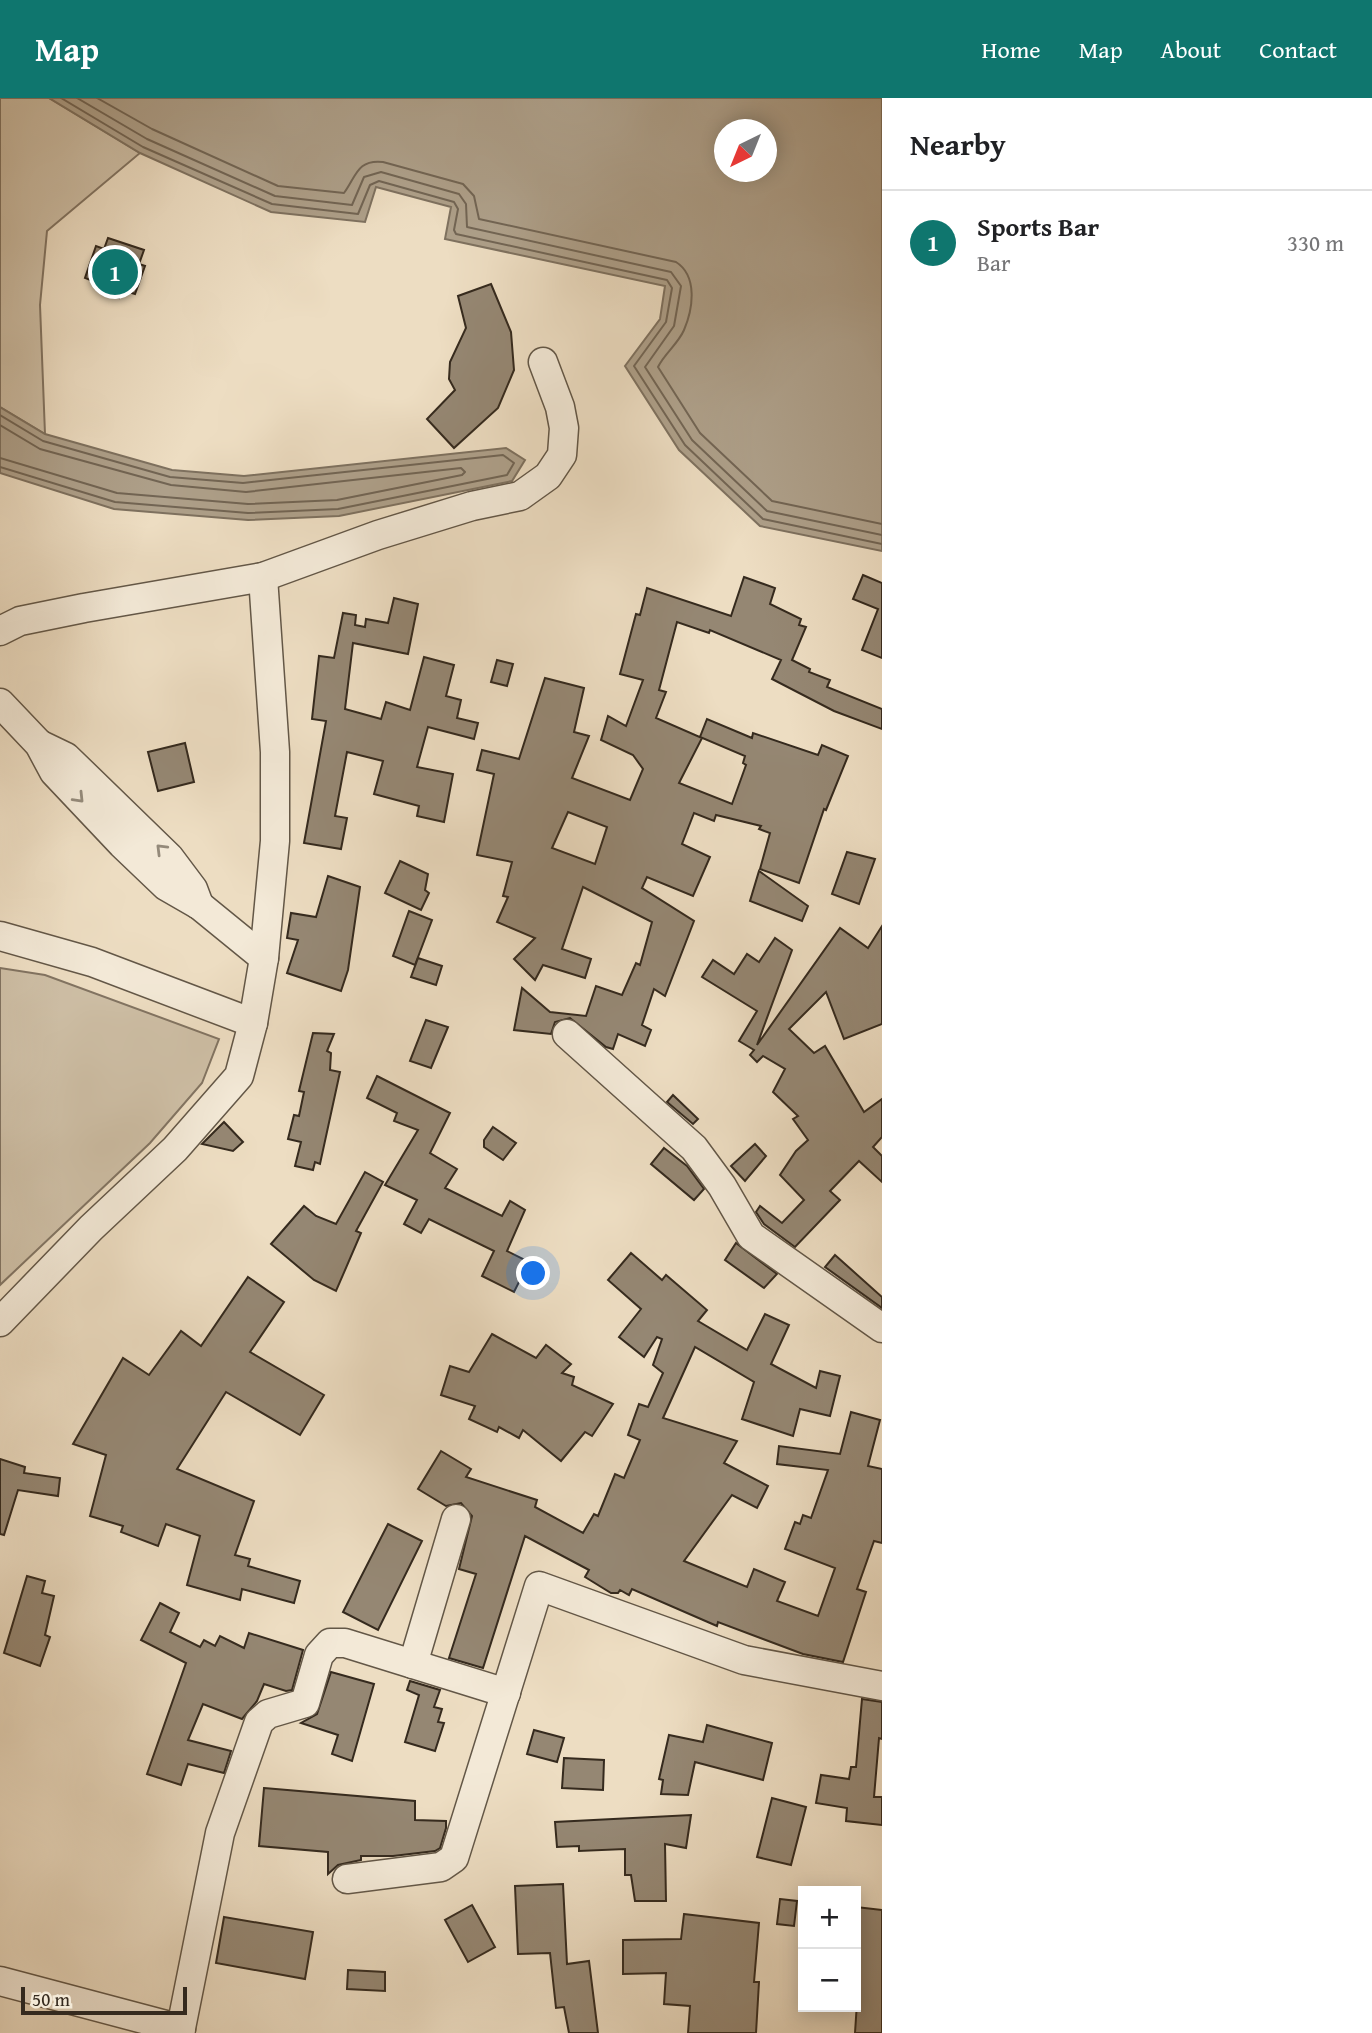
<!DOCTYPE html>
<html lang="en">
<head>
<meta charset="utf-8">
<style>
  body { margin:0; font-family:"Gentium Book Plus",serif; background:#f6f6f6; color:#202124 }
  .controls { position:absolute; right:21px; bottom:21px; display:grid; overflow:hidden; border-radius:0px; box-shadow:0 4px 18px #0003 }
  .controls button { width:63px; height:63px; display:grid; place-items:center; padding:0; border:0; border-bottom:2px solid #e0e0e0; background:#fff; color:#202124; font:35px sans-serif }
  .compass { position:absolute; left:714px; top:21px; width:63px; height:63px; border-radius:50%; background:#fff; box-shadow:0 4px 18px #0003; rotate:223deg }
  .scale { position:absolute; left:21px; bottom:18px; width:166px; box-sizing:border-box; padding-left:7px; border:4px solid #352a1e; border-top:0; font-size:19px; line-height:24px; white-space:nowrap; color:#352a1e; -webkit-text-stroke:5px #f3e9d7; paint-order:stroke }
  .you { position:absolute; left:534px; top:1176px; width:24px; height:24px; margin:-18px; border:5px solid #fff; border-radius:50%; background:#1a73e8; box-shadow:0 0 0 10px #1a73e833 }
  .badge { display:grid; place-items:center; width:46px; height:46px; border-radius:50%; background:#0f766e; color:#fff; font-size:23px; font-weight:700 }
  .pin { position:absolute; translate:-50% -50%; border:4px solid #fff; box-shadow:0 2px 7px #0006 }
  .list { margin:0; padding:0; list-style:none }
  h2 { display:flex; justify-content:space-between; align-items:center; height:91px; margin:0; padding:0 28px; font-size:30px }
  h2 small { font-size:23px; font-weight:400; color:#757577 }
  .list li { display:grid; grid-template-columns:46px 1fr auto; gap:21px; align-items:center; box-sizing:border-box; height:105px; padding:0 28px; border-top:2px solid #e0e0e0 }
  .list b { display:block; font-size:26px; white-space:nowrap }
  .list p { margin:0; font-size:23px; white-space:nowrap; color:#757577 }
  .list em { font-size:23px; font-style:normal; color:#757577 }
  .map { position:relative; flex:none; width:882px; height:1935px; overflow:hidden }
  header { display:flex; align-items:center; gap:42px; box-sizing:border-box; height:98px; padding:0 35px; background:#0f766e; color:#fff }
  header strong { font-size:33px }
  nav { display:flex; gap:38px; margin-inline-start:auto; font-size:24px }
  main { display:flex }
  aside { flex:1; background:#fff }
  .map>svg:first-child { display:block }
  .green { fill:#cebfa6; stroke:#827462; stroke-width:2 }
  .water { fill:#aea08a; stroke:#7e715f; stroke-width:2; fill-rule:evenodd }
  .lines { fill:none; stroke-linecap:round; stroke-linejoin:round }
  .shore { stroke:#726554; stroke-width:2 }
  .building { fill:#958773; stroke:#352a1e; stroke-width:2; fill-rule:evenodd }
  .minor-casing { stroke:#635747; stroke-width:31 }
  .minor { stroke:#f3e9d7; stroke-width:28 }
  .oneway { stroke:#948a7a }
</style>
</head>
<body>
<header>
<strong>Map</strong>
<nav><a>Home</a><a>Map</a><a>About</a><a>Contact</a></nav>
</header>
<main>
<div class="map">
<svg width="882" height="1935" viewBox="0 0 882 1935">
  <rect width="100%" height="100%" fill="#edddc2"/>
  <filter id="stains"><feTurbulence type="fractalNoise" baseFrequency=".00286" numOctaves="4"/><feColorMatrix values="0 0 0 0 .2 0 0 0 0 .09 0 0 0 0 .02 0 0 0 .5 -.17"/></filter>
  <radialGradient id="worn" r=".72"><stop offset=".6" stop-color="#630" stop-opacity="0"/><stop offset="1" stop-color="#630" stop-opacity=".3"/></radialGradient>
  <!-- green -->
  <g class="green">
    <polygon points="0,0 49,0 140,55 47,133 40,207 45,336 0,309"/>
    <polygon points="0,870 45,877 219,941 202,985 150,1045 0,1187"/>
  </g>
  <!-- water -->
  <g class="water">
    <path d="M49,0h833v453l-122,-25 -81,-76 -54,-84 35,-47 5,-33 -220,-47 6,-32 -75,-20 -11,35 -94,-10 -131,-59zM724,32h42v42h-42z"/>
    <polygon points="0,309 45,336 172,372 244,378 506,350 525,362 512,383 339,418 248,422 114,411 0,375"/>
  </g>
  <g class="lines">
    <!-- shore -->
    <g class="shore">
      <polyline points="61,0 143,49 272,106 358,116 370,87 379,83 454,104 458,111 454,132 456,136 667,182 672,190 666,224 634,268 685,347 763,421 882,446"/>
      <polyline points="77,0 147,41 275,98 352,107 364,79 381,74 459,96 466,106 467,129 671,174 681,188 674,228 645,269 692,342 767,413 882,437"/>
      <path d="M97,0l55,31 126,57 66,7c12,-16 13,-34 39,-31l80,22 11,12 5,23 197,43c22,14 17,47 8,68 -6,14 -20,24 -26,37l42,66 72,68 110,23"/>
      <polyline points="0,317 43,343 170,379 243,385 503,357 514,365 507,377 338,411 248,415 115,404 0,369"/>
      <polyline points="0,327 40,351 171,387 246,394 461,370 465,374 462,377 337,402 248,406 117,395 0,360"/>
    </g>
  </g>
  <!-- building -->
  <g class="building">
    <polygon points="108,140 144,152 139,166 145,168 135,196 122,192 119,200 98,193 101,186 85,180 96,148 104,151"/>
    <polygon points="491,186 511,234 514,272 498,310 454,350 427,321 455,292 449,281 450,264 466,230 458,198"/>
    <polygon points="863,477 882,485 882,560 862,552 878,511 853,501"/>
    <path d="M744,479l31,11 -5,16 31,15 -2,6 7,2 -14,33 18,9 -1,3 21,8 -3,7 55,22v20l-48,-18 -62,-32 9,-19 -71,-30 -1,3 -32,-11 -18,68 7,2 -10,26 46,20 -23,45 53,21 14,-39 -3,-2 2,-7 -45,-19 7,-18 45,19 1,-5 65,22 4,-10 26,11 -22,54 -2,-1 -25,74 -39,-14 10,-36 -11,-4 2,-3 -45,-11 -2,6 -20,-8 -12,31 28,13 -17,39 -46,-19 -5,11 52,33 -29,75 -11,-7 -12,36 9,5 -6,16 -27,-12 -5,15 -7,-2 -36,-29 -15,4 -4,12 -37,-4 8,-42 28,24 36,4 10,-30 26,9 14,-32 4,2 12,-43 -69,-35 -21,62 29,10 -6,19 -42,-13 -8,15 -21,-21 21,-21 -38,-16 11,-25 -5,-1 9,-34 -35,-7 17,-81 -17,-4 5,-20 37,9 26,-81 39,10 -10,44 15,4 -17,42 58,22 13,-31 -10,-14 -32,-15 7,-24 18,10 17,-46 -23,-6 16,-60 4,1 7,-27 84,28zM568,714l39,15 -12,37 -43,-16z"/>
    <polygon points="394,500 418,506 408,556 353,545 345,611 381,621 386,604 410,612 424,559 454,567 446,598 461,602 457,620 478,625 474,641 428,629 417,669 453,676 444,724 417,718 419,708 374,696 383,663 347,654 335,718 347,720 341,751 304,745 326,623 312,621 319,558 334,560 343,515 356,517 355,527 365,529 366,521 388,525"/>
    <polygon points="497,562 513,566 507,588 491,584"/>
    <polygon points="185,645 194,684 158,693 148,654"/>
    <polygon points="847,754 875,761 859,806 832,796"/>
    <polygon points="400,763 428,776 425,792 429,795 421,812 385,795"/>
    <polygon points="759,773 808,808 802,823 750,803"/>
    <polygon points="328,778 360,789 348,872 341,893 287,875 298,842 287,840 291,815 316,819"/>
    <polygon points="409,813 432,822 415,867 393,858"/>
    <polygon points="882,828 882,926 844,941 826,894 789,931 814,955 825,948 864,1014 882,1001 882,1039 873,1049 882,1058 882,1084 859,1063 830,1093 840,1102 795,1149 764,1126 756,1114 760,1108 782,1125 804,1102 780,1077 796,1053 808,1042 793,1021 798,1018 773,994 785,971 763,958 757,964 750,957 754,952 739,943 757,913 702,879 713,862 734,876 747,856 759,864 775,840 792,852 757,947 840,830 868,850"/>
    <polygon points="418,860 442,868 436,887 411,879"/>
    <polygon points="426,922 448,929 431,970 410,963"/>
    <polygon points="313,935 334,936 327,953 331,955 330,972 340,974 320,1066 315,1064 313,1072 295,1068 301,1044 288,1041 294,1017 299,1018 304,994 299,993"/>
    <polygon points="377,978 450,1015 430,1055 457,1071 445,1090 502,1118 510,1103 525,1112 507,1153 529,1164 514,1194 482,1178 494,1153 429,1121 421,1135 404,1126 417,1102 385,1087 418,1032 394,1023 397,1015 367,1000"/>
    <polygon points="673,997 698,1021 693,1026 667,1004"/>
    <polygon points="224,1024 243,1044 233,1053 202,1046"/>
    <polygon points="493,1029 516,1045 503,1062 484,1049 484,1042"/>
    <polygon points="755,1046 766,1058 745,1083 731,1068"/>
    <polygon points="664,1050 687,1068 704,1091 694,1102 651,1066"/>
    <polygon points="365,1074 383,1084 356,1133 361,1135 336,1193 314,1182 271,1146 304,1108 316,1118 336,1126"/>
    <polygon points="736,1145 777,1176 764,1190 725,1162"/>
    <polygon points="631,1155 662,1182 666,1177 707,1212 698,1223 747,1252 765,1216 789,1227 771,1266 816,1290 820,1273 840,1278 830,1318 800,1311 793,1338 742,1321 754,1284 695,1249 663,1320 737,1343 724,1365 768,1388 757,1410 732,1397 684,1463 747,1489 754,1471 785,1484 777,1503 818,1518 835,1470 785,1451 795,1424 800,1426 803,1417 811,1420 828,1372 777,1366 779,1348 840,1356 851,1314 880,1322 868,1368 882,1371 882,1445 874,1443 857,1491 866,1494 843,1564 803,1556 718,1524 717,1528 632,1491 629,1497 620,1492 618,1495 611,1495 585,1479 589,1472 525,1438 483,1570 449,1560 476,1476 459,1471 472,1418 461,1405 446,1408 418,1391 441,1353 471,1371 466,1379 537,1402 535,1409 583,1435 594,1416 598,1418 615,1376 624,1380 640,1342 628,1337 639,1306 648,1309 663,1275 653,1267 662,1241 657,1239 644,1259 619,1239 641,1211 608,1182"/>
    <polygon points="835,1157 882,1199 882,1210 825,1169"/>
    <polygon points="248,1179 284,1204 250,1254 324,1297 300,1337 226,1294 177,1371 254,1403 235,1457 250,1461 248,1468 300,1483 294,1505 242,1491 240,1502 187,1487 200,1438 166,1426 158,1448 121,1434 123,1428 90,1418 106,1357 73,1346 123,1260 149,1277 181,1233 201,1248"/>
    <polygon points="492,1236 536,1260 546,1247 571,1266 562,1275 574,1279 572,1287 613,1306 592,1338 585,1334 561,1363 523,1332 519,1340 499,1329 497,1334 469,1321 475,1308 441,1297 450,1268 469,1274"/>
    <polygon points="0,1361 25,1369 24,1375 60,1380 58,1398 18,1392 4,1437 0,1436"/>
    <polygon points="388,1426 422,1443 378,1532 343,1514"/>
    <polygon points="27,1478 45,1483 42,1495 54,1498 45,1537 50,1539 40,1568 4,1555"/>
    <polygon points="160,1505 179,1515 170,1534 200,1549 204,1542 215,1548 220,1538 244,1550 249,1535 303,1552 292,1592 286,1593 264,1586 257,1603 242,1621 203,1606 188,1642 231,1653 224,1675 188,1666 181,1687 147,1676 186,1565 141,1542"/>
    <polygon points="331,1574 374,1586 352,1663 332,1656 338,1637 301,1625 317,1616"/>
    <polygon points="410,1583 440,1592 434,1609 442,1611 438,1624 444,1625 435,1653 405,1644 419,1597 407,1592"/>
    <polygon points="862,1601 882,1604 882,1641 879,1640 874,1699 882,1699 882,1727 846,1723 847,1710 816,1705 821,1677 849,1681 851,1669 856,1669"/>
    <polygon points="707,1627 772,1645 763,1682 695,1664 688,1697 661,1696 663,1682 659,1681 669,1637 703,1644"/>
    <polygon points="534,1632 564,1640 557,1664 527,1656"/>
    <polygon points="564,1660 604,1662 603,1692 562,1690"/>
    <polygon points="264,1690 415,1703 415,1722 446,1723 446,1730 440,1750 435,1753 393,1758 361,1758 361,1762 338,1767 328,1776 328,1754 259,1748"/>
    <polygon points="772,1700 806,1709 791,1767 757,1759"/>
    <polygon points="691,1717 686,1750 665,1746 666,1803 635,1803 631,1777 625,1777 625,1751 579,1753 579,1748 557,1749 555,1724"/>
    <polygon points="563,1786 567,1866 589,1863 598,1935 569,1935 564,1909 556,1910 550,1855 518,1856 515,1788"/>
    <polygon points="780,1801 797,1803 794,1828 777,1826"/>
    <polygon points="472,1807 495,1849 468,1864 445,1822"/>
    <polygon points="856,1809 882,1812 882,1935 855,1935 860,1859 856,1858"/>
    <polygon points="684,1816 759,1825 754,1884 759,1884 756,1935 688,1935 690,1908 664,1906 666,1875 623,1876 623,1842 681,1841"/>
    <polygon points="224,1819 313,1834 305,1881 216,1865"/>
    <polygon points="348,1872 385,1874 385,1893 347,1891"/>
  </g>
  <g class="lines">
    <!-- minor casing -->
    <g class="minor-casing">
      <g id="minor">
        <polyline points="0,533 20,523 84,510 263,479 378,437 472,408 520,398 548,378 562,357 564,330 560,309 543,264"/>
        <polyline points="0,605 39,646 54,674 122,746 166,788 199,807 264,860"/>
        <polyline points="39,646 66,659 169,759 193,791 199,807"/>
        <polyline points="0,838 92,864 253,925"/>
        <polyline points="567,936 694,1050 722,1088 751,1138 882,1230"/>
        <polyline points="0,1224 91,1130 175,1051 239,978 253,925 264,860 275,743 275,654 263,479"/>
        <polyline points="413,1566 456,1421"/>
        <polyline points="347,1781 441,1769 454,1760 539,1488 744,1562 882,1588"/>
        <polyline points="0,1883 181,1931"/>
        <polyline points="180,1935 220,1735 259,1624 268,1616 305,1605 319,1557 330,1545 345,1545 506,1595"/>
      </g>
    </g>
    <!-- minor -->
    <use href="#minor" class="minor"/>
  </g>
  <!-- one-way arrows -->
  <defs><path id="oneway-chevron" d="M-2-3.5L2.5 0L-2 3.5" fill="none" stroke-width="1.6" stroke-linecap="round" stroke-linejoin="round" transform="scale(1.75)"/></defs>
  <g class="oneway">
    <use href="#oneway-chevron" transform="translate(79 700) rotate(46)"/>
    <use href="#oneway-chevron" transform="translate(161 751) rotate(-135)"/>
  </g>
  <rect width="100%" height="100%" filter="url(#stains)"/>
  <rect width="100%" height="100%" fill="url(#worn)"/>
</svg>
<div class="controls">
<button>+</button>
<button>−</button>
</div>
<svg class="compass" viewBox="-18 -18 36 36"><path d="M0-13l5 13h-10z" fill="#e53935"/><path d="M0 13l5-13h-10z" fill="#757577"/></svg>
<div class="scale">50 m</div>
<div class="you"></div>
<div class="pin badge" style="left:115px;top:174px">1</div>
</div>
<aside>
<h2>Nearby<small></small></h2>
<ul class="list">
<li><span class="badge">1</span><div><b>Sports Bar</b><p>Bar</p></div><em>330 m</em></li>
</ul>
</aside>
</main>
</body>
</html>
